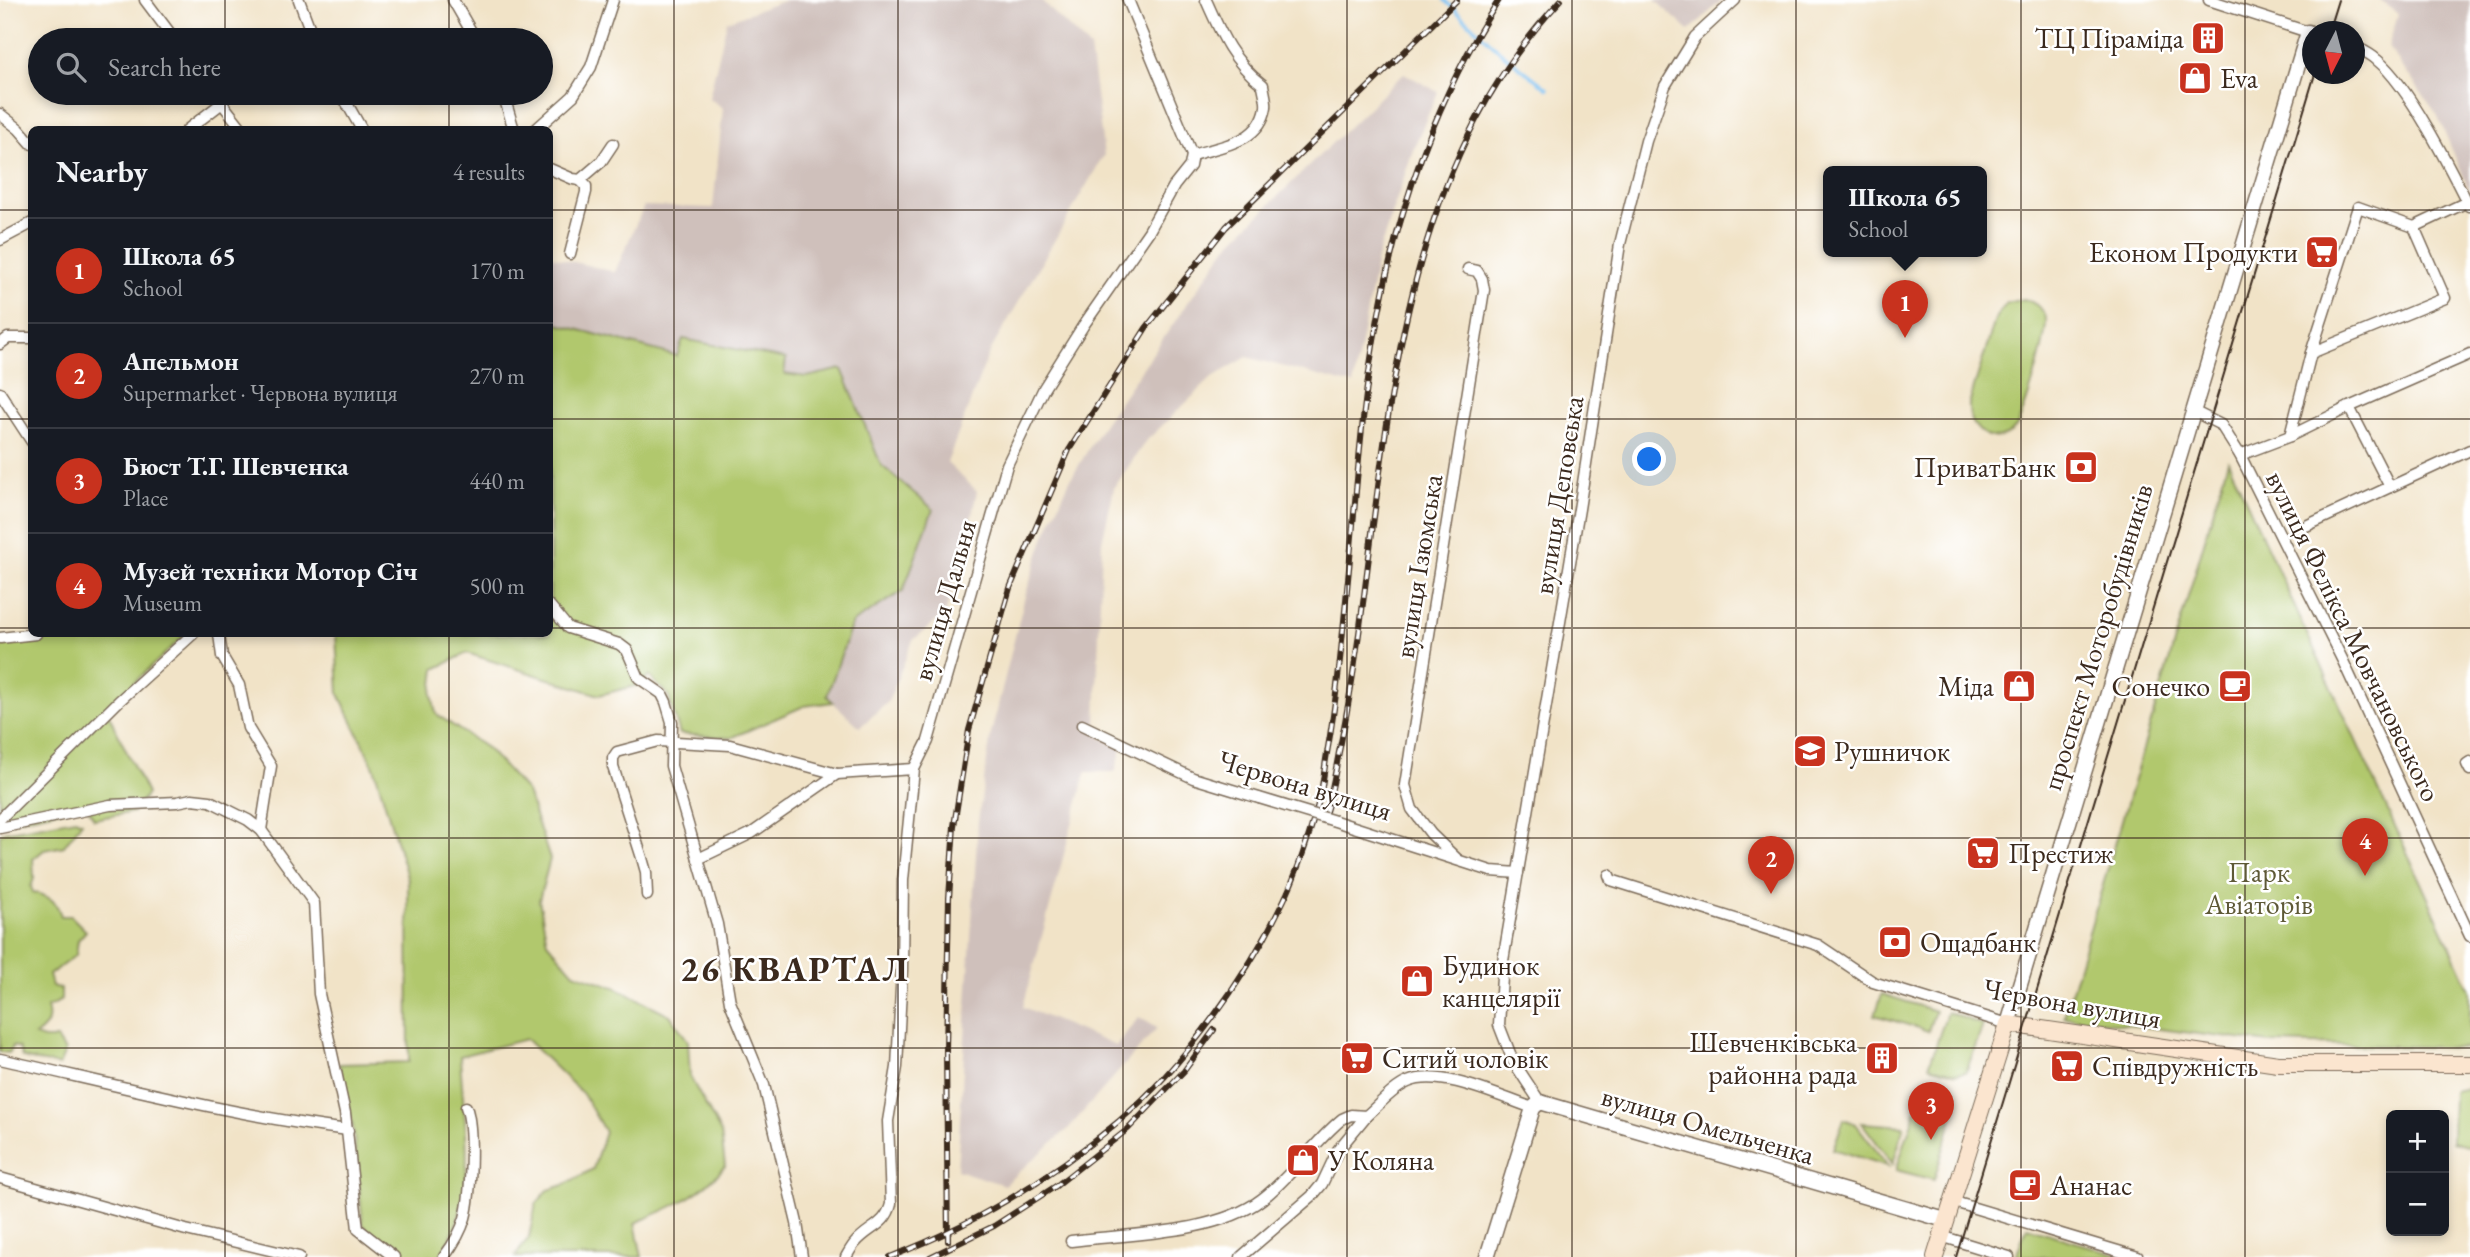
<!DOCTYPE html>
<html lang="en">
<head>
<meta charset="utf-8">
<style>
  body { margin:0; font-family:"EB Garamond",serif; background:#20242c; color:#f1f3f6 }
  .controls { position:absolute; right:21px; bottom:21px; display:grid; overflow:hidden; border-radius:10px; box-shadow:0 4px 10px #0003 }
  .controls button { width:63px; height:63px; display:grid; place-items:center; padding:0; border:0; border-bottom:2px solid #363941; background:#171b24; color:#f1f3f6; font:35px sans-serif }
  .compass { position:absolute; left:2302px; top:21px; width:63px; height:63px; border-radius:50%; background:#171b24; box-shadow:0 4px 10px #0003; rotate:186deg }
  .you { position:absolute; left:1650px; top:460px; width:24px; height:24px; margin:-18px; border:5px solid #fff; border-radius:50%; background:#1a73e8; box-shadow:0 0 0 10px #1a73e833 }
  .badge { display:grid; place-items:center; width:46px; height:46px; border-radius:50%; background:#c8321e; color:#fff; font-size:23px; font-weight:700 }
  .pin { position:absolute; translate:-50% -58px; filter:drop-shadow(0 2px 4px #0008) }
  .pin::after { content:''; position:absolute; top:37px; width:24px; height:21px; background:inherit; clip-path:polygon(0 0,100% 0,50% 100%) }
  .popup { position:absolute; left:1823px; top:166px; width:164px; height:91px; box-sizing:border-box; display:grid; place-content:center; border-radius:10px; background:#171b24; filter:drop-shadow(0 2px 5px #0005); font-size:23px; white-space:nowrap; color:#9ea1a6 }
  .popup b { font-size:26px; color:#f1f3f6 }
  .popup::after { content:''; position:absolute; left:50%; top:100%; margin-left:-14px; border:14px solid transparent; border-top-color:#171b24 }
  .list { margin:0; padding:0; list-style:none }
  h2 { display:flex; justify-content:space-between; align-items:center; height:91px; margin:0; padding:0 28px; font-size:30px }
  h2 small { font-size:23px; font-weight:400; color:#9ea1a6 }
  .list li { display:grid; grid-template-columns:46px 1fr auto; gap:21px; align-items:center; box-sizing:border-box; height:105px; padding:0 28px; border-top:2px solid #363941 }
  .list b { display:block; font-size:26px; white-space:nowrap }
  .list p { margin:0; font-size:23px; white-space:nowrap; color:#9ea1a6 }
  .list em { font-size:23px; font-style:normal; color:#9ea1a6 }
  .icon { flex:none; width:38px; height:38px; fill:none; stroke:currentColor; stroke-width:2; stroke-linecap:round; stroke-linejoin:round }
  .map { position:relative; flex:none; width:2470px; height:1257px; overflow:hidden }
  .search { position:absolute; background:#171b24; box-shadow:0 4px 10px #0003; left:28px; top:28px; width:525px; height:77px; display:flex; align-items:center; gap:18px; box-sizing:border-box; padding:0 24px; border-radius:38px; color:#9ea1a6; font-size:26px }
  .panel { position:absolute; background:#171b24; box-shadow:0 4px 10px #0003; left:28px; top:126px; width:525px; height:511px; border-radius:10px }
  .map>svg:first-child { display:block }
  .industrial { fill:#cfc0bb }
  .green { fill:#b1c86d; stroke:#767946; stroke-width:2 }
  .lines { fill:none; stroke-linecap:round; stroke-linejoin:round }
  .stream { stroke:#7ac0f1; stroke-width:3.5 }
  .minor-casing { stroke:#7b6b59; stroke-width:13 }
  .tertiary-casing { stroke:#7b6b59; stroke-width:17 }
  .secondary-casing { stroke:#7b6b59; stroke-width:18 }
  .minor { stroke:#fff; stroke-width:10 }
  .tertiary { stroke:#fff; stroke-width:14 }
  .secondary { stroke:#fbe5cf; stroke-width:16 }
  .tram { stroke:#3b2a1e; stroke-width:2 }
  .rail-casing { stroke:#3b2a1e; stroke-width:6 }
  .rail { stroke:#fff; stroke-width:3.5; stroke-dasharray:10; stroke-linecap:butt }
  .minor-bridge-casing { stroke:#7b6b59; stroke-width:13; stroke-linecap:butt }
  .minor-bridge { stroke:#fff; stroke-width:10 }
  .grid { fill:none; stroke:#3b2a1e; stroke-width:2; stroke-opacity:0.55 }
  .labels { text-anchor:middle; stroke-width:5; stroke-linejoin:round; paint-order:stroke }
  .poi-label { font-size:28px; fill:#3b2a1e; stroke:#fff; text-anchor:start }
  .street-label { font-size:28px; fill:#3b2a1e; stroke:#fff }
  .park-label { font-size:28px; fill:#5e5936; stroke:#fff }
  .district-label { font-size:35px; font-weight:bold; letter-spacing:2px; fill:#3b2a1e; stroke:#fff }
</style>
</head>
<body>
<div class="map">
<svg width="2470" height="1257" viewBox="0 0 2470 1257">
  <rect width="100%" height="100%" fill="#fff"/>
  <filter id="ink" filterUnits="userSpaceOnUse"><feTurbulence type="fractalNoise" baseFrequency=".0143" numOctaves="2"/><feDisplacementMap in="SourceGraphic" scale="14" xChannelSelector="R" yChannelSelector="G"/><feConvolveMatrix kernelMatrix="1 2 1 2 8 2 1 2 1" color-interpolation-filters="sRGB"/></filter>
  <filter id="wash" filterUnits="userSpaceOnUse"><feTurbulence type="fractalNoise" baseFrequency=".00686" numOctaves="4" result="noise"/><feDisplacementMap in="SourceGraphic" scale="28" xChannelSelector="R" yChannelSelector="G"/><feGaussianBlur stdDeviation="1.57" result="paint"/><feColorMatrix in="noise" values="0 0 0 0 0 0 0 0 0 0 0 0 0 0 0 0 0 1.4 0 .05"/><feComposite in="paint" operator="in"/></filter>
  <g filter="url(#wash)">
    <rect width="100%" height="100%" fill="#f1e3c7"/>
    <!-- industrial -->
    <g class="industrial">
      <polygon points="786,0 1041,0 1090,48 1104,155 988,355 947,463 977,491 965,548 945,614 913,640 888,702 860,727 827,697 852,623 903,591 933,509 881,465 842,369 807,377 784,374 785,359 684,340 677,356 550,322 550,256 615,272 644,206 713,208 723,108 709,98 727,21"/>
      <polygon points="1655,0 1722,0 1689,31"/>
      <polygon points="2379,0 2470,0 2470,192 2437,114 2388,47 2398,14"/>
      <polygon points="1404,73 1438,92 1414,147 1377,258 1353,385 1247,357 1213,377 1145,442 1114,488 1102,542 1096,724 1101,738 1122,749 1115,772 1086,772 1023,1007 1116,1046 1139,1017 1157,1028 1068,1129 1004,1185 957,1170 978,821 991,734 1025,596 1045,536 1069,482 1101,428 1228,245"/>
    </g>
    <!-- green -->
    <g class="green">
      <path d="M2024,299c9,3 17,7 21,16 6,12 -21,103 -30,113 -20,23 -48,1 -46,-24l27,-87 11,-14z"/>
      <path d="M550,322l127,34 6,-17 103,20 -2,15 23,3 35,-8 39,96 52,44 -30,82 -51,32 -25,73 6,6 -29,4 -73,32 -51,-4 -12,-39 -19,-19 -10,9 -40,10 -132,-42 -32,16 -3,25 4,20 52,35 39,43 23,67 -11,41 8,42 27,31 41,14 55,28 18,26 2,36 31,56 4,33c-26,31 -53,41 -90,57l7,34h-127l14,-20 7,-33 12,-14 16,-5 29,-16 12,-37 -22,-38 -57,-55 -66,17c3,69 22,140 -21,201h-40l-36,-32 -10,-97 -14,-64 70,-2 -1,-182 -34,-113 -35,-73 -3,-60h214z"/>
      <polygon points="2228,461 2470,990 2470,1048 2270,1043 2064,1017"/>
      <polygon points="88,634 186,634 106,709 147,794 133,812 94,819 86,804 0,824 0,645"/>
      <path d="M75,819l7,3 -18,24 -20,4 -11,9 1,19 -3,9 2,5c16,5 23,7 28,24h10l15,15 -8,9 -2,15 -27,20 3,11 9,3v10l-6,5 -8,3c4,15 0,20 -12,29l9,3h12l9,12 -6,15c-13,-6 -25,-3 -37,-9l-3,-9 -6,-2 -4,7 -9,-1v-218l4,-2z"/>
      <polygon points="1882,994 1935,1011 1928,1031 1875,1015"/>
      <polygon points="1947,1012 1983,1025 1966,1072 1957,1074 1929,1066"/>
      <polygon points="2470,1088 2470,1147 2452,1142 2453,1091"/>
      <polygon points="1921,1094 1956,1107 1934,1180 1896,1170"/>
      <polygon points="1844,1119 1856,1124 1888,1166 1833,1149"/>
      <polygon points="1862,1123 1904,1126 1893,1164"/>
      <polygon points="2027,1227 2123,1257 2024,1257 2016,1255"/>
    </g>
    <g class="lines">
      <!-- stream -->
      <polyline class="stream" points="1444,0 1503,54 1548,89"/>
    </g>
  </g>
  <g filter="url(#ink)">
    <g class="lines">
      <!-- minor casing -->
      <g class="minor-casing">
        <g id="minor">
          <polyline points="145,0 175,40"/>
          <polyline points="299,0 314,40"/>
          <polyline points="453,0 476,40"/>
          <polyline points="2209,0 2308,32"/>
          <path d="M2354,46c8,4 17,8 23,14 32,26 73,108 92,146"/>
          <polyline points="214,93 243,130"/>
          <polyline points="341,93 362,130"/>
          <polyline points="503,93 514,130"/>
          <polyline points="0,114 19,129 32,144"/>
          <polyline points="187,130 222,103"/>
          <polyline points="535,130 573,96 591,67 613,0"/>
          <path d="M1192,155c29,-9 68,-12 74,-48 1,-6 -2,-15 -3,-22 -30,-23 -42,-51 -57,-85"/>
          <polyline points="550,169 573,179 580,180 601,162 613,144"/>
          <polyline points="0,240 32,223"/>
          <polyline points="570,254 586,192 586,186 580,180"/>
          <polyline points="0,344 8,338 32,338"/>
          <polyline points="2311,353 2445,298 2414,227"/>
          <polyline points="0,393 32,442"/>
          <polyline points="2349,407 2390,487 2470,450"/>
          <polyline points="2193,411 2221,425 2240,455 2343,661 2470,936"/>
          <polyline points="2290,436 2311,353 2358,207 2414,227 2467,202"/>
          <polyline points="2240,455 2290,436 2349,407 2470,354"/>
          <polyline points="2306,526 2390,487"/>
          <polyline points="550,606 568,628 619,644 627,650 639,678 662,694 666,702 672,722 671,766 717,924 730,1002 764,1085 797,1223 802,1257"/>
          <polyline points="219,634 222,656 239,685 248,728 271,766 261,830"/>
          <polyline points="0,638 36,634"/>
          <polyline points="1082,725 1193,778 1259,798"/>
          <polyline points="2470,762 2467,764 2470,770"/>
          <polyline points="0,819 119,701 193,634"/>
          <polyline points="1335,821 1491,871 1518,873"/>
          <polyline points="0,828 110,805 177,802 192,799 210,801 248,820 261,830 314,903 319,994 345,1113 358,1229 394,1257"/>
          <polyline points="698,859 752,833 837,774 914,769"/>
          <polyline points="1458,860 1431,834 1412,809 1405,785 1484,290 1482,279 1477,271 1468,269"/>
          <polyline points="1609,875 1611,880 1818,945 1873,982 2008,1024"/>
          <polyline points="647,895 646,872 642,858 613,767 613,758 617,752 658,741 730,745 837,774"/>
          <path d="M0,1059c116,26 230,56 348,71"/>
          <polyline points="1540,1102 1513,1061 1499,1025 1503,961 1579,509 1620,244 1646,141 1665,86 1695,37 1735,0"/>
          <polyline points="0,1178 186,1230 299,1257"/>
          <polyline points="1951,1201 2138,1257"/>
          <polyline points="1941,1236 2009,1257"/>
          <path d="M1071,1241c57,-7 146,-7 191,-42 31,-24 51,-56 80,-80l9,-4 15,1c13,-11 27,-28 42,-34 33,-14 92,15 125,26"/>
          <path d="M444,1257c9,-12 17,-25 21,-39 6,-22 9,-91 1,-111"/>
          <path d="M846,1257c3,-5 6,-11 10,-15 13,-15 30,-17 35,-38l-3,-83 9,-54 5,-97 1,-90 11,-111 14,-28 79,-276 37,-77 39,-62 66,-95 25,-45 16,-20 2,-11 -64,-155"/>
          <polyline points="1241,1257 1312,1196 1322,1184 1338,1150 1366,1116"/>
        </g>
      </g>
      <!-- tertiary casing -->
      <g class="tertiary-casing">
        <g id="tertiary">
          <polyline points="2008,1024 2308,32"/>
          <polyline points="1487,1257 1533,1108 1540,1102 1945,1220"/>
        </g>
      </g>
      <!-- secondary casing -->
      <g class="secondary-casing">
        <polyline id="secondary" points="1935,1257 2008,1024 2278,1064 2470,1064"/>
      </g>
      <!-- minor -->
      <use href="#minor" class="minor"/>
      <!-- tertiary -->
      <use href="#tertiary" class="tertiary"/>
      <!-- secondary -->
      <use href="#secondary" class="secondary"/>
      <!-- tram -->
      <g class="tram">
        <polyline points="2328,32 2338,0"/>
        <polyline points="1956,1257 2315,74"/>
      </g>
      <!-- rail casing -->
      <g class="rail-casing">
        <g id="rail">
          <path d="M1325,814c7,-20 10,-41 14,-62 10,-47 17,-94 23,-141 28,-212 44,-447 199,-611"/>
          <polyline points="948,1241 946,1050 949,898 954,826 969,730 1010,588 1069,450 1146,328 1226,227 1457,0"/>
          <path d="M890,1257c83,-32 161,-79 229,-136 64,-54 128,-144 164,-219 13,-26 27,-69 35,-98 5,-16 6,-34 9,-51 11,-61 16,-123 22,-184 8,-84 13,-169 29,-251 20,-111 60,-224 121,-318"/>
          <polyline points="930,1257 994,1226 1056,1186 1128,1129 1184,1071 1214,1030"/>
        </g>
      </g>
      <!-- rail -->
      <use href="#rail" class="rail"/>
      <!-- minor-bridge casing -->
      <g class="minor-bridge-casing">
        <polyline id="minor-bridge" points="1259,798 1335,821"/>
      </g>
      <!-- minor-bridge -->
      <use href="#minor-bridge" class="minor-bridge"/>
    </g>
  </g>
  <!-- grid -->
  <path class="grid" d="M225,0v40M449,0v40M674,0v1257M898,0v1257M1123,0v1257M1347,0v1257M1572,0v1257M1796,0v1257M2021,0v1257M2245,0v1257M225,93v37M449,93v37M0,210h32M550,210h1920M0,419h32M550,419h1920M0,628h32M550,628h1920M225,634v623M449,634v623M0,838h2470M0,1048h2470"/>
  <!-- icons -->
  <defs>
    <g id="building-square" transform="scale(1.75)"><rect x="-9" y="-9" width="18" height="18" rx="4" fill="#c8321e" stroke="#fff"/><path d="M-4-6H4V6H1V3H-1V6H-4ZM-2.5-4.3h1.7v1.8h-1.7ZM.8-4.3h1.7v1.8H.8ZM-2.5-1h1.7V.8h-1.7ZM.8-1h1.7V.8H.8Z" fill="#fff"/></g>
    <g id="shop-square" transform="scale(1.75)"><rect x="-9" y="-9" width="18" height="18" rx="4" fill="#c8321e" stroke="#fff"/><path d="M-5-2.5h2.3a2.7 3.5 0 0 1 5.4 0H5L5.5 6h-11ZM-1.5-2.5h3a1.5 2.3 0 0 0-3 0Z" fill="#fff"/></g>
    <g id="supermarket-square" transform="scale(1.75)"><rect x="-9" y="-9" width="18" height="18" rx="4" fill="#c8321e" stroke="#fff"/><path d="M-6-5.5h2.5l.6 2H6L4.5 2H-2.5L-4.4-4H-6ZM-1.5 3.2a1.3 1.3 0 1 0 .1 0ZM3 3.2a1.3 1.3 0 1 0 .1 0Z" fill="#fff"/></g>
    <g id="bank-square" transform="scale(1.75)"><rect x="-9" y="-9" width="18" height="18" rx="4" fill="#c8321e" stroke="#fff"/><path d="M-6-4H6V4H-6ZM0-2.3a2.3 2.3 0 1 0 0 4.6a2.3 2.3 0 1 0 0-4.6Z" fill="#fff"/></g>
    <g id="cafe-square" transform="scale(1.75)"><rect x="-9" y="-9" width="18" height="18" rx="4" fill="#c8321e" stroke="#fff"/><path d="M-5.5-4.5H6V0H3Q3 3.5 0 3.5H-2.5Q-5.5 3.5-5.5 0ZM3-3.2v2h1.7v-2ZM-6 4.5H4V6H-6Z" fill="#fff"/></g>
    <g id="school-square" transform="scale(1.75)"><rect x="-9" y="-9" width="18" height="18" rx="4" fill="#c8321e" stroke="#fff"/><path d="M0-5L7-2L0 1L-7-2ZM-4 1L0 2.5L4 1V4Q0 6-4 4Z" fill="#fff"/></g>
  </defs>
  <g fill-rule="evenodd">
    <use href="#building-square" x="2208" y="38"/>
    <use href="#shop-square" x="2195" y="78"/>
    <use href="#supermarket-square" x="2322" y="252"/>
    <use href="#bank-square" x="2081" y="467"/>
    <use href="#shop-square" x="2019" y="686"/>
    <use href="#cafe-square" x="2235" y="686"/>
    <use href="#school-square" x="1810" y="751"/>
    <use href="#supermarket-square" x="1983" y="853"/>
    <use href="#bank-square" x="1895" y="942"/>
    <use href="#shop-square" x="1417" y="981"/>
    <use href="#supermarket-square" x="1357" y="1058"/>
    <use href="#building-square" x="1882" y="1058"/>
    <use href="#supermarket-square" x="2067" y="1066"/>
    <use href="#shop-square" x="1303" y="1160"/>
    <use href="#cafe-square" x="2025" y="1185"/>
  </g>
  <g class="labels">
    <!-- poi labels -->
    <g class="poi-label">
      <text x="2184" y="48" text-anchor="end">ТЦ Піраміда</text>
      <text x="2220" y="88">Eva</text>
      <text x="2298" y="262" text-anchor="end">Економ Продукти</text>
      <text x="2056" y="477" text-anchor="end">ПриватБанк</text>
      <text x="1994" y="696" text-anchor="end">Міда</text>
      <text x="2210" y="696" text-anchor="end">Сонечко</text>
      <text x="1834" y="761">Рушничок</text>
      <text x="2008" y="863">Престиж</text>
      <text x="1920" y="952">Ощадбанк</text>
      <text x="1442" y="975">Будинок<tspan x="1442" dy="32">канцелярії</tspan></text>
      <text x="1857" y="1052" text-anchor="end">Шевченківська<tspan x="1857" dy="32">районна рада</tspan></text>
      <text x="1382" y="1068">Ситий чоловік</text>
      <text x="2092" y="1076">Співдружність</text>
      <text x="1328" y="1170">У Коляна</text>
      <text x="2050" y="1195">Ананас</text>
    </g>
    <!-- street labels -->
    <g class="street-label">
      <text transform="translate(1558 495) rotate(-81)" y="10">вулиця Деповська</text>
      <text transform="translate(1418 566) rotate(-81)" y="10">вулиця Ізюмська</text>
      <text transform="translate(944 600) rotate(-74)" y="10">вулиця Дальня</text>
      <text transform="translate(2354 636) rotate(64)" y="10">вулиця Фелікса Мовчановського</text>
      <text transform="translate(2097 637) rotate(-73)" y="10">проспект Моторобудівників</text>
      <text transform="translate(1305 785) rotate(17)" y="10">Червона вулиця</text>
      <text transform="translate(2072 1003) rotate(10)" y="10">Червона вулиця</text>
      <text transform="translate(1708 1125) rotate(16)" y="10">вулиця Омельченка</text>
    </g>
    <!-- park labels -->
    <g class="park-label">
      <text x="2259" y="882">Парк<tspan x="2259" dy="32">Авіаторів</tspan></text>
    </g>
    <!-- district labels -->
    <g class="district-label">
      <text x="795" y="981">26 КВАРТАЛ</text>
    </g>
  </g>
</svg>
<div class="controls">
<button>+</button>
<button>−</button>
</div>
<svg class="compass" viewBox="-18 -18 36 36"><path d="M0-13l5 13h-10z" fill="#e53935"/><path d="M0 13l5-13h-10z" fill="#9ea1a6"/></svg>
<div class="you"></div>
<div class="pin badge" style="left:1905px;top:338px">1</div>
<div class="popup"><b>Школа 65</b>School</div>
<div class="pin badge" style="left:1771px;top:894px">2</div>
<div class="pin badge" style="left:1931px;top:1140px">3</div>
<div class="pin badge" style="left:2365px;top:876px">4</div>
<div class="search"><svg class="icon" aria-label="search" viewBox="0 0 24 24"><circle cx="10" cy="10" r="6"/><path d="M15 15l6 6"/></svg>Search here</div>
<section class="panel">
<h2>Nearby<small>4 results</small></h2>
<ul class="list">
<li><span class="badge">1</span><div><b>Школа 65</b><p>School</p></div><em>170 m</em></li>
<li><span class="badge">2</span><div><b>Апельмон</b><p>Supermarket · Червона вулиця</p></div><em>270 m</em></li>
<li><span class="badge">3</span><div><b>Бюст Т.Г. Шевченка</b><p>Place</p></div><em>440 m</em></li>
<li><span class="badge">4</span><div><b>Музей техніки Мотор Січ</b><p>Museum</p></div><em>500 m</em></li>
</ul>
</section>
</div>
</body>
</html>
